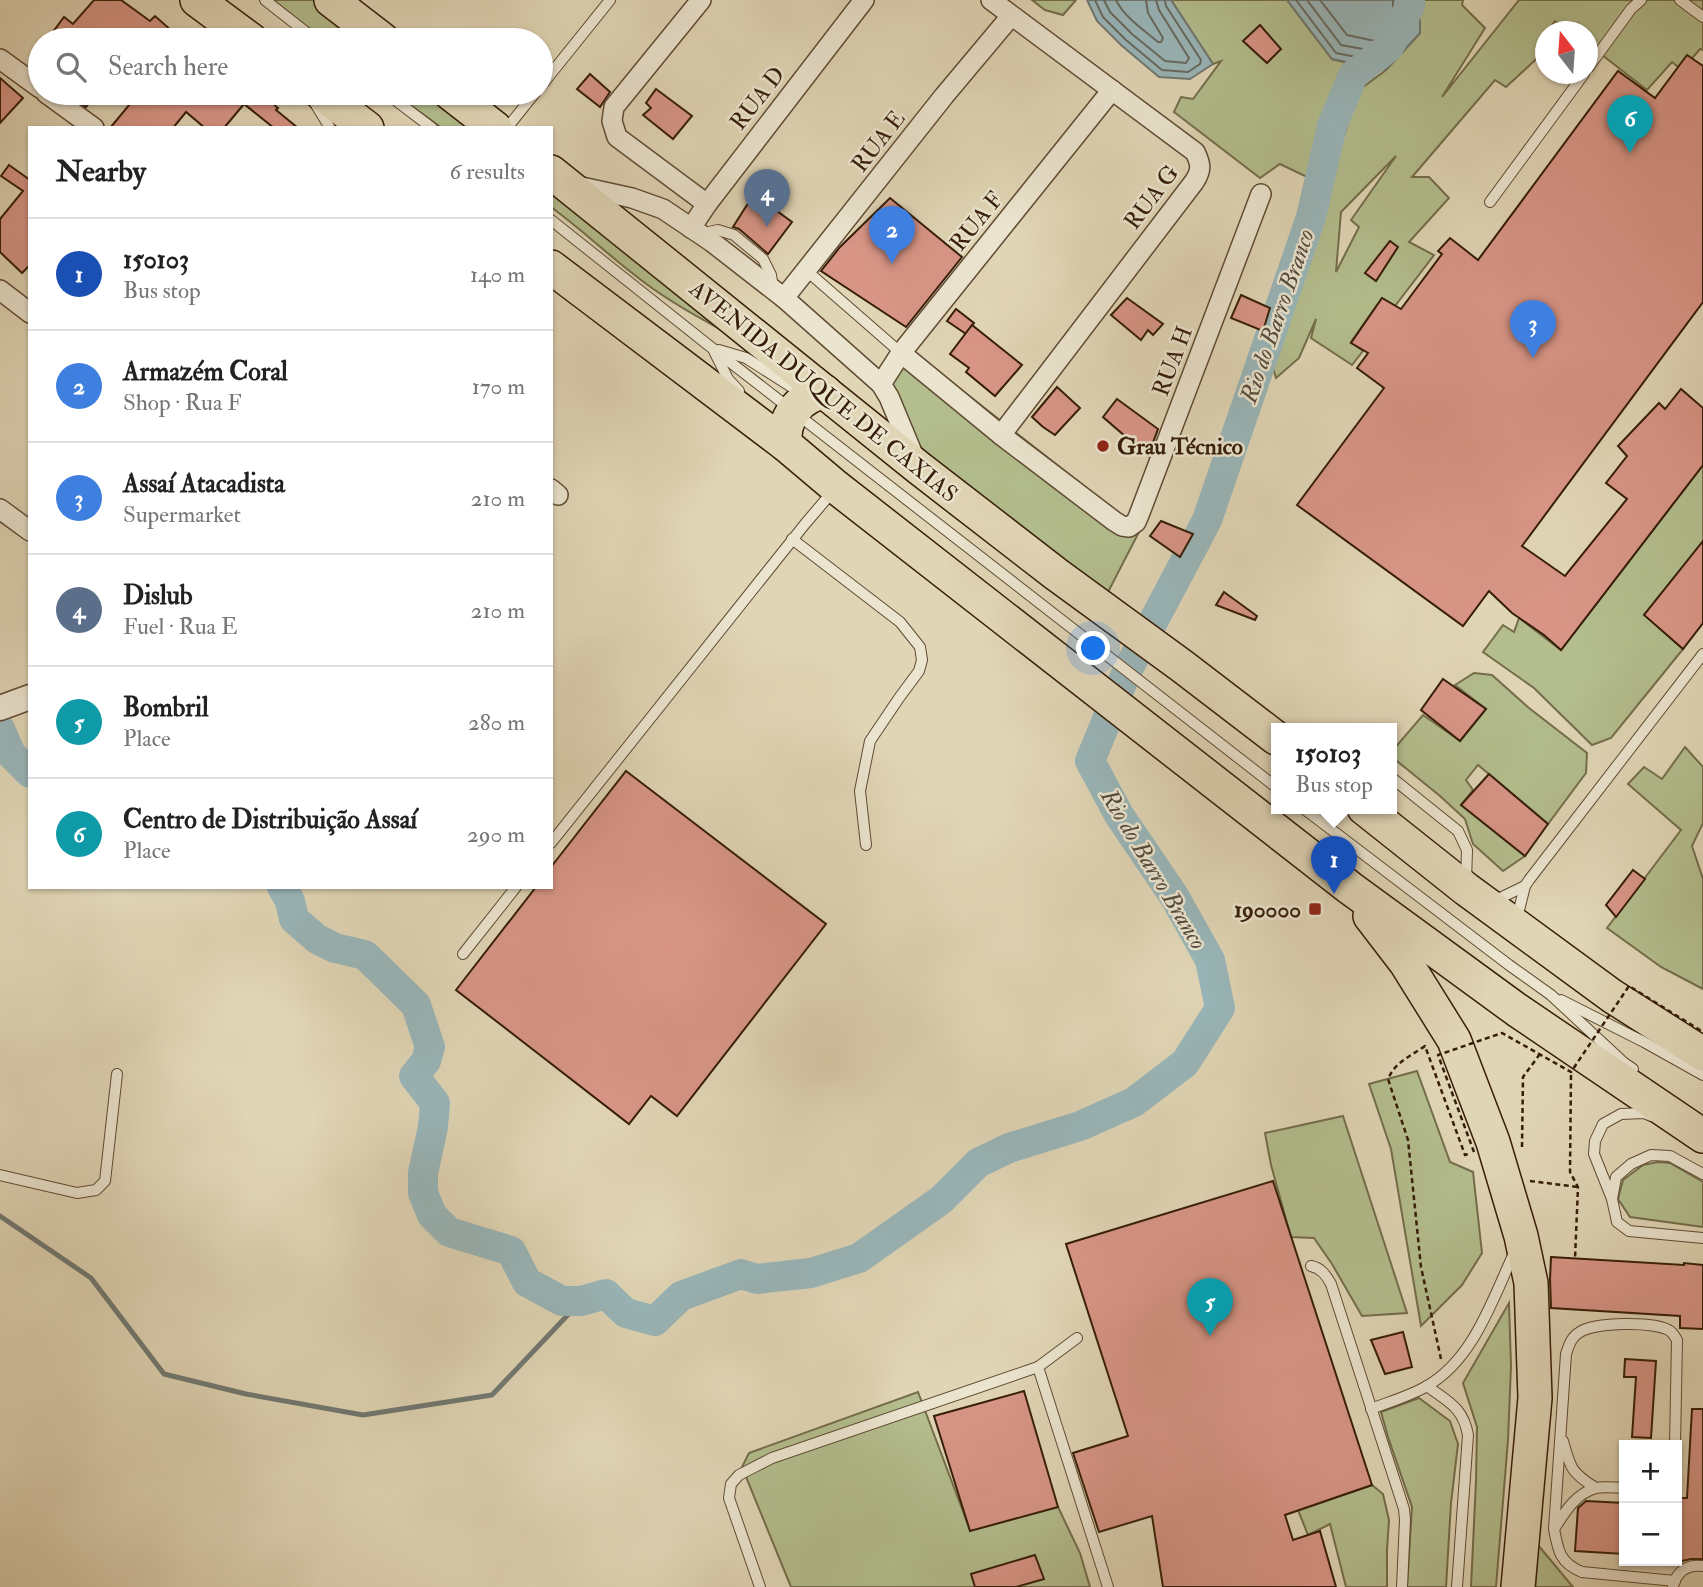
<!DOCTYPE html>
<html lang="en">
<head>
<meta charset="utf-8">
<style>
  body { margin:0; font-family:"IM FELL Double Pica",serif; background:#f6f6f6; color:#222 }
  .controls { position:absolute; right:21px; bottom:21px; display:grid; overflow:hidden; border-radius:0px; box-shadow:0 2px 5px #0004 }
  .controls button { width:63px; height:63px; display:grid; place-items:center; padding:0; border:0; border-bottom:2px solid #e0e0e0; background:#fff; color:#222; font:35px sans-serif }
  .compass { position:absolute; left:1535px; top:21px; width:63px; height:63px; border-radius:50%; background:#fff; box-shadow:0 2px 5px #0004; rotate:343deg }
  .you { position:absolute; left:1094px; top:649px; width:24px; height:24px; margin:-18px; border:5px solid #fff; border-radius:50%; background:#1a73e8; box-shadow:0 0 0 10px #1a73e833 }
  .badge { display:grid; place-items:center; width:46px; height:46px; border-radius:50%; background:#ea580c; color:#fff; font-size:23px; font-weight:700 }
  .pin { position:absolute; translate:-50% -58px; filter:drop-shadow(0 2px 4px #0008) }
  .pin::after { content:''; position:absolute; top:37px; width:24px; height:21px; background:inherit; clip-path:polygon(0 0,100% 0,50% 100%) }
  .popup { position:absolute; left:1271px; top:723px; width:126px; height:91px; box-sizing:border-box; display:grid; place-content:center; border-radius:0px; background:#fff; filter:drop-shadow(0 2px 5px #0005); font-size:23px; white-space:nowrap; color:#767676 }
  .popup b { font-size:26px; color:#222 }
  .popup::after { content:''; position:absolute; left:50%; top:100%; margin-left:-14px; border:14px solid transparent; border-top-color:#fff }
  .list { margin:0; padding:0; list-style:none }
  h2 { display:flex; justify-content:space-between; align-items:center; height:91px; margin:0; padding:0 28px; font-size:30px }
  h2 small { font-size:23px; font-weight:400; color:#767676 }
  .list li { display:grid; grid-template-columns:46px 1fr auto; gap:21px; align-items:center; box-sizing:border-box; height:112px; padding:0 28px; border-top:2px solid #e0e0e0 }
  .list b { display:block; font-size:26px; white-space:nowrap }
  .list p { margin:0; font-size:23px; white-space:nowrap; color:#767676 }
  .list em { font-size:23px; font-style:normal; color:#767676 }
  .icon { flex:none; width:38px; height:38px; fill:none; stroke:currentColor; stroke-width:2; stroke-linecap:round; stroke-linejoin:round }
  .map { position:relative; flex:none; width:1703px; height:1587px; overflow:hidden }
  .search { position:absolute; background:#fff; box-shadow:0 2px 5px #0004; left:28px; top:28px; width:525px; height:77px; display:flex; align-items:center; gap:18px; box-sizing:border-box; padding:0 24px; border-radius:38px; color:#767676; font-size:26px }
  .panel { position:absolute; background:#fff; box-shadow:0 2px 5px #0004; left:28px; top:126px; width:525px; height:763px; border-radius:0px }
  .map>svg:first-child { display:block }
  .green { fill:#b3bd8d; stroke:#746d4a; stroke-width:2; fill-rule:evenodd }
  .water { fill:#99b6b9; stroke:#717972; stroke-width:2 }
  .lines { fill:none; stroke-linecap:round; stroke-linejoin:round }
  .shore { stroke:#686a60; stroke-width:2 }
  .stream { stroke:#717972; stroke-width:5 }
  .river { stroke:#99b6b9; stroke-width:30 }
  .building { fill:#d89586; stroke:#361d08; stroke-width:2 }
  .service-casing { stroke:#604b33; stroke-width:12 }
  .minor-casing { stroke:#604b33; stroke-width:22 }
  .tertiary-casing { stroke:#604b33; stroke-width:27 }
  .trunk-casing { stroke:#361d08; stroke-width:36 }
  .path { stroke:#361d08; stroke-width:2.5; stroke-dasharray:5 3.5; stroke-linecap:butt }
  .service { stroke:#ebe4cf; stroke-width:10 }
  .minor { stroke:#ebe4cf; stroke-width:19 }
  .tertiary { stroke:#ebe4cf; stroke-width:24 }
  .trunk { stroke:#e0d5b5; stroke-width:33 }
  .path-bridge { stroke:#361d08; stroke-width:2.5; stroke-dasharray:5 3.5; stroke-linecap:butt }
  .poi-dot { fill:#8f2418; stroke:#ebe4cf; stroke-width:2.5 }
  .labels { text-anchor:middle; stroke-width:5; stroke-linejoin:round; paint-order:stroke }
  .street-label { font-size:23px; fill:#361d08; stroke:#ebe4cf }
  .poi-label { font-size:23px; font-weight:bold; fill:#361d08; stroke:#ebe4cf; text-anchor:start }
  .water-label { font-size:24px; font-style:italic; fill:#544b3d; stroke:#ebe4cf }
</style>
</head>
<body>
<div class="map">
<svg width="1703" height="1587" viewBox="0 0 1703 1587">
  <rect width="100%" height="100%" fill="#e0d5b5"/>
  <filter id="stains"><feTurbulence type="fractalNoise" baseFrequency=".00286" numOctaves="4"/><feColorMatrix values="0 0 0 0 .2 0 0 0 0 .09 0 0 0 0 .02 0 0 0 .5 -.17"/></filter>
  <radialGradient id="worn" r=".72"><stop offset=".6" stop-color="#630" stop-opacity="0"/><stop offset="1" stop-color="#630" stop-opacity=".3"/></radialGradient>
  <!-- green -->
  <g class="green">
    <polygon points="273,0 322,0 373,40 324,40"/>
    <polygon points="1032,0 1076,0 1063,15 1045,10"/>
    <polygon points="1171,0 1287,0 1332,59 1363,67 1353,75 1311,179 1280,164 1260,178 1174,112 1181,97 1193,99 1221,61 1213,64"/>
    <path d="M1420,0h43l-1,5 23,23 -43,69 77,-97h184v50l-3,-1 -18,21 -10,-8 -25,28 -59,-46v-12l-18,-1 -15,-10 -7,10 -2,1 -3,7 2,2v10l-39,36 -11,-7 -83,97h17l20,21 -40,44 25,13 -39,51 -13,-8c-11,15 -21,30 -31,44l12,9 -11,14 -41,-27 5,-19 -17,39 -23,20 -6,-20 89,-268 27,-20 34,-37zM1396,156l-45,64 8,7 -23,45 5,-60z"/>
    <polygon points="394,93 442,93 488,128 442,128"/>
    <path d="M551,179l169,150c-30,-16 -58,-32 -84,-53 -29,-22 -55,-47 -85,-69z"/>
    <polygon points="908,348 1140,530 1105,598 925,457 882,382"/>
    <polygon points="1703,465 1703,541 1645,615 1683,649 1611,738 1592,745 1534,688 1483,652 1503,625 1514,632 1519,618 1561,650"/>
    <polygon points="1474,673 1492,675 1529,708 1587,753 1586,773 1548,824 1478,765 1466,780 1473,790 1461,805 1525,856 1503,871 1473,844 1465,819 1440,796 1392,757 1392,751 1423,715 1460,741 1486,709 1455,685"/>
    <polygon points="1685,747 1703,767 1703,823 1692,846 1703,879 1703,989 1661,967 1607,928 1681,830 1628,784 1644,767 1662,779"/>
    <polygon points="1417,1071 1450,1162 1473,1172 1482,1253 1462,1285 1421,1326 1391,1149 1369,1084"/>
    <polygon points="1343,1116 1407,1313 1362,1316 1332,1264 1314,1238 1291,1237 1271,1165 1265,1133"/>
    <polygon points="1658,1162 1670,1163 1703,1182 1703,1227 1630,1217 1618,1199 1623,1180 1643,1165"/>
    <polygon points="1509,1303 1511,1366 1508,1440 1496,1587 1471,1587 1476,1481 1477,1427 1463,1383"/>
    <polygon points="918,1392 970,1530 1058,1507 1080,1553 1090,1587 791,1587 742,1467 749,1453"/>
    <polygon points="1419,1398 1450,1421 1458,1444 1451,1503 1446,1587 1407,1587 1412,1507 1388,1437 1381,1412"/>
    <polygon points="1372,1485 1383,1494 1389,1520 1387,1550 1387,1587 1346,1587 1330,1524 1308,1535 1298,1510"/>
    <polygon points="1538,1545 1573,1587 1535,1587"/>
  </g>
  <!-- water -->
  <g class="water">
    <polygon points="1087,0 1171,0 1213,64 1190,79 1159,77 1121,45 1097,21"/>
    <polygon points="1287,0 1420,0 1420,33 1386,70 1332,59"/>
  </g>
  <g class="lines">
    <!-- shore -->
    <g class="shore">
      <polyline points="1095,0 1103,17 1126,40 1162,70 1188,72 1200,64 1201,60 1166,6 1165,0"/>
      <polyline points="1104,0 1110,12 1132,34 1165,61 1186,63 1189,58 1159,10 1156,0"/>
      <path d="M1116,0c8,17 28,30 42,42h3l2,-4 -15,-25 -2,-13"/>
      <polyline points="1296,0 1336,53 1382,62 1412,30 1413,0"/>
      <polyline points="1307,0 1341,45 1379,52 1404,27 1404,0"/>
      <polyline points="1320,0 1347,35 1375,41 1393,23 1393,0"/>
    </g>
    <!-- stream -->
    <polyline class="stream" points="0,1216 91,1278 164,1374 246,1394 363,1415 492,1395 581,1301"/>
    <!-- river -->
    <g class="river">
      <polyline points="0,729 11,754 30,773"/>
      <polyline points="282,887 290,901 294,919 317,939 335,948 365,955 416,1005 430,1047 426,1061 414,1076 435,1103 433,1127 423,1173 423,1193 432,1215 449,1232 511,1251 527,1282 562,1301 581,1301 606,1294 626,1313 655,1321 681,1296 741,1274 757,1279 811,1273 859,1258 941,1200 978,1163 1009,1148 1080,1126 1134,1102 1185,1063 1220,1008 1210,960 1174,896 1119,815 1090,761 1127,671 1207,520 1311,217 1332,126 1353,75 1389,47 1410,6 1410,0"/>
    </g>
  </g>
  <!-- building -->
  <g class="building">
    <polygon points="94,0 121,0 150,21 155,16 182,40 47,40 64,17 73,24"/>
    <polygon points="1260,25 1281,49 1267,63 1243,41"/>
    <polygon points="1687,55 1703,66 1703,302 1522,546 1565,576 1627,499 1606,483 1627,456 1618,446 1659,403 1665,409 1681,389 1703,408 1703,465 1561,650 1544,635 1512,613 1489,591 1463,626 1297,505 1384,388 1357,368 1368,353 1351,343 1382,298 1401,309 1442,254 1438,251 1450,238 1478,260 1618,71 1655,98"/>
    <polygon points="590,74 610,92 600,107 577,89"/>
    <polygon points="0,78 23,98 0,123"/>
    <polygon points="656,89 692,116 673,139 643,115 651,108 646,103"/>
    <polygon points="66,93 96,93 86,107"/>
    <polygon points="139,93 260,93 278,108 276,110 298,128 274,128 244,104 224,128 205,128 186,112 173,128 110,128"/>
    <polygon points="9,165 30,180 30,265 22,273 0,252 0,219 23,191 1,176"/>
    <polygon points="754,194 792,222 768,254 739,229 733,227"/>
    <polygon points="890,198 962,257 906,327 821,271 840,247"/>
    <polygon points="1390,241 1398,247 1376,281 1365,273"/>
    <polygon points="1241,295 1270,308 1263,331 1231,318"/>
    <polygon points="1127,298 1163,324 1153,335 1148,330 1141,340 1111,315"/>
    <polygon points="956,309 974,323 966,334 947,321"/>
    <polygon points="972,325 1022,365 995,396 966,372 969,368 950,354"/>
    <polygon points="1057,387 1080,408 1055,435 1043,427 1032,417"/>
    <polygon points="1117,399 1158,429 1148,456 1103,417"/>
    <polygon points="1161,521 1193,534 1180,557 1150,536"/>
    <polygon points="1703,541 1703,623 1683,649 1644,615"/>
    <polygon points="1224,592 1257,616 1255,620 1216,605"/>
    <polygon points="1443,679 1486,709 1460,741 1421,710"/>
    <polygon points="626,771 826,924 677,1116 651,1096 629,1124 456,990 536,887 551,887 551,867"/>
    <polygon points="1489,774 1548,824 1525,856 1461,805"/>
    <polygon points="1633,870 1645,879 1616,917 1606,905"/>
    <polygon points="1273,1181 1372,1485 1285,1515 1293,1540 1320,1531 1336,1587 1163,1587 1152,1516 1099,1532 1073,1453 1128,1436 1066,1244"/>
    <polygon points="1551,1257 1684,1265 1684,1263 1703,1265 1703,1329 1680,1328 1680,1316 1551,1308 1550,1279"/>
    <polygon points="1403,1332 1412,1367 1385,1374 1371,1340"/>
    <polygon points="1625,1359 1656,1361 1651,1438 1632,1437 1636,1377 1624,1377"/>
    <polygon points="1024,1391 1058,1507 970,1531 934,1416"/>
    <polygon points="1692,1409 1703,1409 1703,1559 1691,1559 1677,1562 1677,1498 1687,1498"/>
    <polygon points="1586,1501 1624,1503 1624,1554 1575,1551 1578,1508"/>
    <polygon points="1035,1555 1044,1579 1016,1587 975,1587 971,1574"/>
  </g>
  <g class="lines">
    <!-- service casing -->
    <g class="service-casing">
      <g id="service">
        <polyline points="265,0 316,40"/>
        <polyline points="1680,0 1703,17"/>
        <polyline points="1588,68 1631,9 1641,0"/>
        <polyline points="541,86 610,0"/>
        <polyline points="386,93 432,128"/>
        <polyline points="316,105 330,128"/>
        <polyline points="507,128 535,93"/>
        <polyline points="1490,202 1584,74"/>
        <polyline points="551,220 712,348 1276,787"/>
        <polyline points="700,234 718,230 734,235 763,259 771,275 773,289"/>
        <polyline points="807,271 901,353"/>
        <polyline points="719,350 746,358 801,393"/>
        <polyline points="714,351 728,379 739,391"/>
        <polyline points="792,539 900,622 920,647 922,660 919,671 899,698 870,741 860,791 866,845"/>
        <polyline points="1392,778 1458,831 1467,850 1466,881"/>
        <polyline points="1303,808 1509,965 1551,995 1623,1062 1633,1069"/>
        <polyline points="551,843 805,524 833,491"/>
        <polyline points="1494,901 1525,886"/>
        <polyline points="1517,918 1525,886 1529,880 1703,654"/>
        <polyline points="463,954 516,887"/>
        <polyline points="1561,1000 1644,1042 1703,1075"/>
        <polyline points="1651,1116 1644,1113 1621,1114 1603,1124 1595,1141 1594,1154 1612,1199 1617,1222 1629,1231 1703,1238"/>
        <polyline points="0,1175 77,1193 96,1190 105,1181 117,1074"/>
        <polyline points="1612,1199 1616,1177 1631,1164 1651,1155 1670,1156 1703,1174"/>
        <path d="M1311,1266c10,2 15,9 20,18l73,225 1,11 -3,67"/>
        <polyline points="1038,1367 1108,1587"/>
        <path d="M1427,1386c21,16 36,21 41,49l-11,152"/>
        <path d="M1371,1409c18,-7 39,-13 56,-23 47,-27 66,-88 88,-135"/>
        <path d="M1563,1441c7,26 8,32 33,47"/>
        <path d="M1556,1526c10,-16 21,-33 40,-38 8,-2 20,0 28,0"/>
        <path d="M1675,1581l-93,-9c-22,-9 -24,-21 -28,-43l12,-175c3,-9 5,-17 14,-22 14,-10 77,-11 90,-1 3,2 5,6 7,9l-2,105"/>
        <path d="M1673,1586c4,-15 14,-22 30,-20"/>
        <polyline points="760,1587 729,1498 731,1484 739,1475 772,1458 1038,1367 1077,1338"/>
      </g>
    </g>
    <!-- minor casing -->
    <g class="minor-casing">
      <g id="minor">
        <polyline points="701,0 614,107 612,121 617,137 707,204"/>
        <path d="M991,0l204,152c6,12 7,18 -1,30l-193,253"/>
        <polyline points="0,59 40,88"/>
        <polyline points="46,93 94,128"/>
        <polyline points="577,186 632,198 663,209 712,242 784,298 881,384 889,397 914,457"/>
        <polyline points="691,228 707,204 864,0"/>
        <polyline points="0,290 30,313"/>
        <polyline points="784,298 944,96 1011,16"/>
        <polyline points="901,353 1001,435 1114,521 1122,526 1129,527 1136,522 1139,515 1261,194"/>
        <polyline points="881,384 901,353 1112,90"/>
        <polyline points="551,489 558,495"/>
        <polyline points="0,509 30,531"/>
      </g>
    </g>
    <!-- tertiary casing -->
    <g class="tertiary-casing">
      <polyline id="tertiary" points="0,708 30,697"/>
    </g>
    <!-- trunk casing -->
    <g class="trunk-casing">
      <g id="trunk">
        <polyline points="197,0 251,40"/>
        <polyline points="331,0 383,40"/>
        <polyline points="321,93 367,128"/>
        <polyline points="450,93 495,128"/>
        <polyline points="551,172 919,468 1056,574 1182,666 1276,738"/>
        <polyline points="551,267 785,444 836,487 1350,888 1517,1010 1703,1136"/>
        <path d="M785,444c-2,-25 13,-48 40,-52"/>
        <polyline points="1364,808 1466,889 1612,996 1703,1054"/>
        <polyline points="1370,916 1406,963 1454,1040 1493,1142 1521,1236 1531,1283 1535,1398 1518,1587"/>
      </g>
    </g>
    <!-- path -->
    <g class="path">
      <polyline points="1571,1075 1570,1172 1578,1187 1575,1259"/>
      <polyline points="1522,1147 1523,1077 1540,1054"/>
      <polyline points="1530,1181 1578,1187"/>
      <path d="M1441,1359l-20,-92 -13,-127 -20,-61c7,-17 23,-23 37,-33l40,109 6,-2"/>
    </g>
    <!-- service -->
    <use href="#service" class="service"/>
    <!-- minor -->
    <use href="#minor" class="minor"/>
    <!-- tertiary -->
    <use href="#tertiary" class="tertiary"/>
    <!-- trunk -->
    <use href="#trunk" class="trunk"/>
    <!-- path-bridge -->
    <polyline class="path-bridge" points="1474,1152 1438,1055 1502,1033 1571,1072 1629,986 1703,1032"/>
  </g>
  <!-- markers -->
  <g class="poi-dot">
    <circle cx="1103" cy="446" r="7"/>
    <rect x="1308" y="902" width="14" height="14" rx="3.5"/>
  </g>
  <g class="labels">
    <!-- street labels -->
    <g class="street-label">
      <text transform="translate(757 98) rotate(-52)" y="8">RUA D</text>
      <text transform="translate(878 141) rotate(-52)" y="8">RUA E</text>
      <text transform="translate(1151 197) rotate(-53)" y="8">RUA G</text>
      <text transform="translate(976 221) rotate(-51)" y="8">RUA F</text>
      <text transform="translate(1172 361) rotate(-69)" y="8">RUA H</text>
      <text transform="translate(824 391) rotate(39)" y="8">AVENIDA DUQUE DE CAXIAS</text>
    </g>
    <!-- poi labels -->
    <g class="poi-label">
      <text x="1117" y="454">Grau Técnico</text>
      <text x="1301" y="917" text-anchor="end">190000</text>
    </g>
    <!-- water labels -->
    <g class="water-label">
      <text transform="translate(1277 316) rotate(-71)" y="8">Rio do Barro Branco</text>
      <text transform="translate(1154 869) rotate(59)" y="8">Rio do Barro Branco</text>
    </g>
  </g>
  <rect width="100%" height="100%" filter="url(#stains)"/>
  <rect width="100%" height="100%" fill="url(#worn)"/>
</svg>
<div class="controls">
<button>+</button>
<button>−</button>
</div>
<svg class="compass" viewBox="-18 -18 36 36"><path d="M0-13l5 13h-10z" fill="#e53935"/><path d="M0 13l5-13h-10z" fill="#767676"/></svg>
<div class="you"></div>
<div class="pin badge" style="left:1334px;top:894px;background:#1a4fb4">1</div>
<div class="popup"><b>150103</b>Bus stop</div>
<div class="pin badge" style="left:892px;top:264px;background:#3f7fe0">2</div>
<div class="pin badge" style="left:1533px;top:358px;background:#3f7fe0">3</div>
<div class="pin badge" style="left:767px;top:227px;background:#5c6f8a">4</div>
<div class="pin badge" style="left:1210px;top:1336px;background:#0f9aa8">5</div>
<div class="pin badge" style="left:1630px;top:153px;background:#0f9aa8">6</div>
<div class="search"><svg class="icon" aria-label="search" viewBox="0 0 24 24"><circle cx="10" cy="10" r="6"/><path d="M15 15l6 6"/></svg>Search here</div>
<section class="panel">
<h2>Nearby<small>6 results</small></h2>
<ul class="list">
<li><span class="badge" style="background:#1a4fb4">1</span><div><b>150103</b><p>Bus stop</p></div><em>140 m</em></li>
<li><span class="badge" style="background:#3f7fe0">2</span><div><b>Armazém Coral</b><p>Shop · Rua F</p></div><em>170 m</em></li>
<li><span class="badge" style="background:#3f7fe0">3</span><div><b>Assaí Atacadista</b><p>Supermarket</p></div><em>210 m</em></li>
<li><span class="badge" style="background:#5c6f8a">4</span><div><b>Dislub</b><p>Fuel · Rua E</p></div><em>210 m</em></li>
<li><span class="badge" style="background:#0f9aa8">5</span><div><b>Bombril</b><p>Place</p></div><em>280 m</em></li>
<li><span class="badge" style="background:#0f9aa8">6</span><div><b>Centro de Distribuição Assaí</b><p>Place</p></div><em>290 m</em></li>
</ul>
</section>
</div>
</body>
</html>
